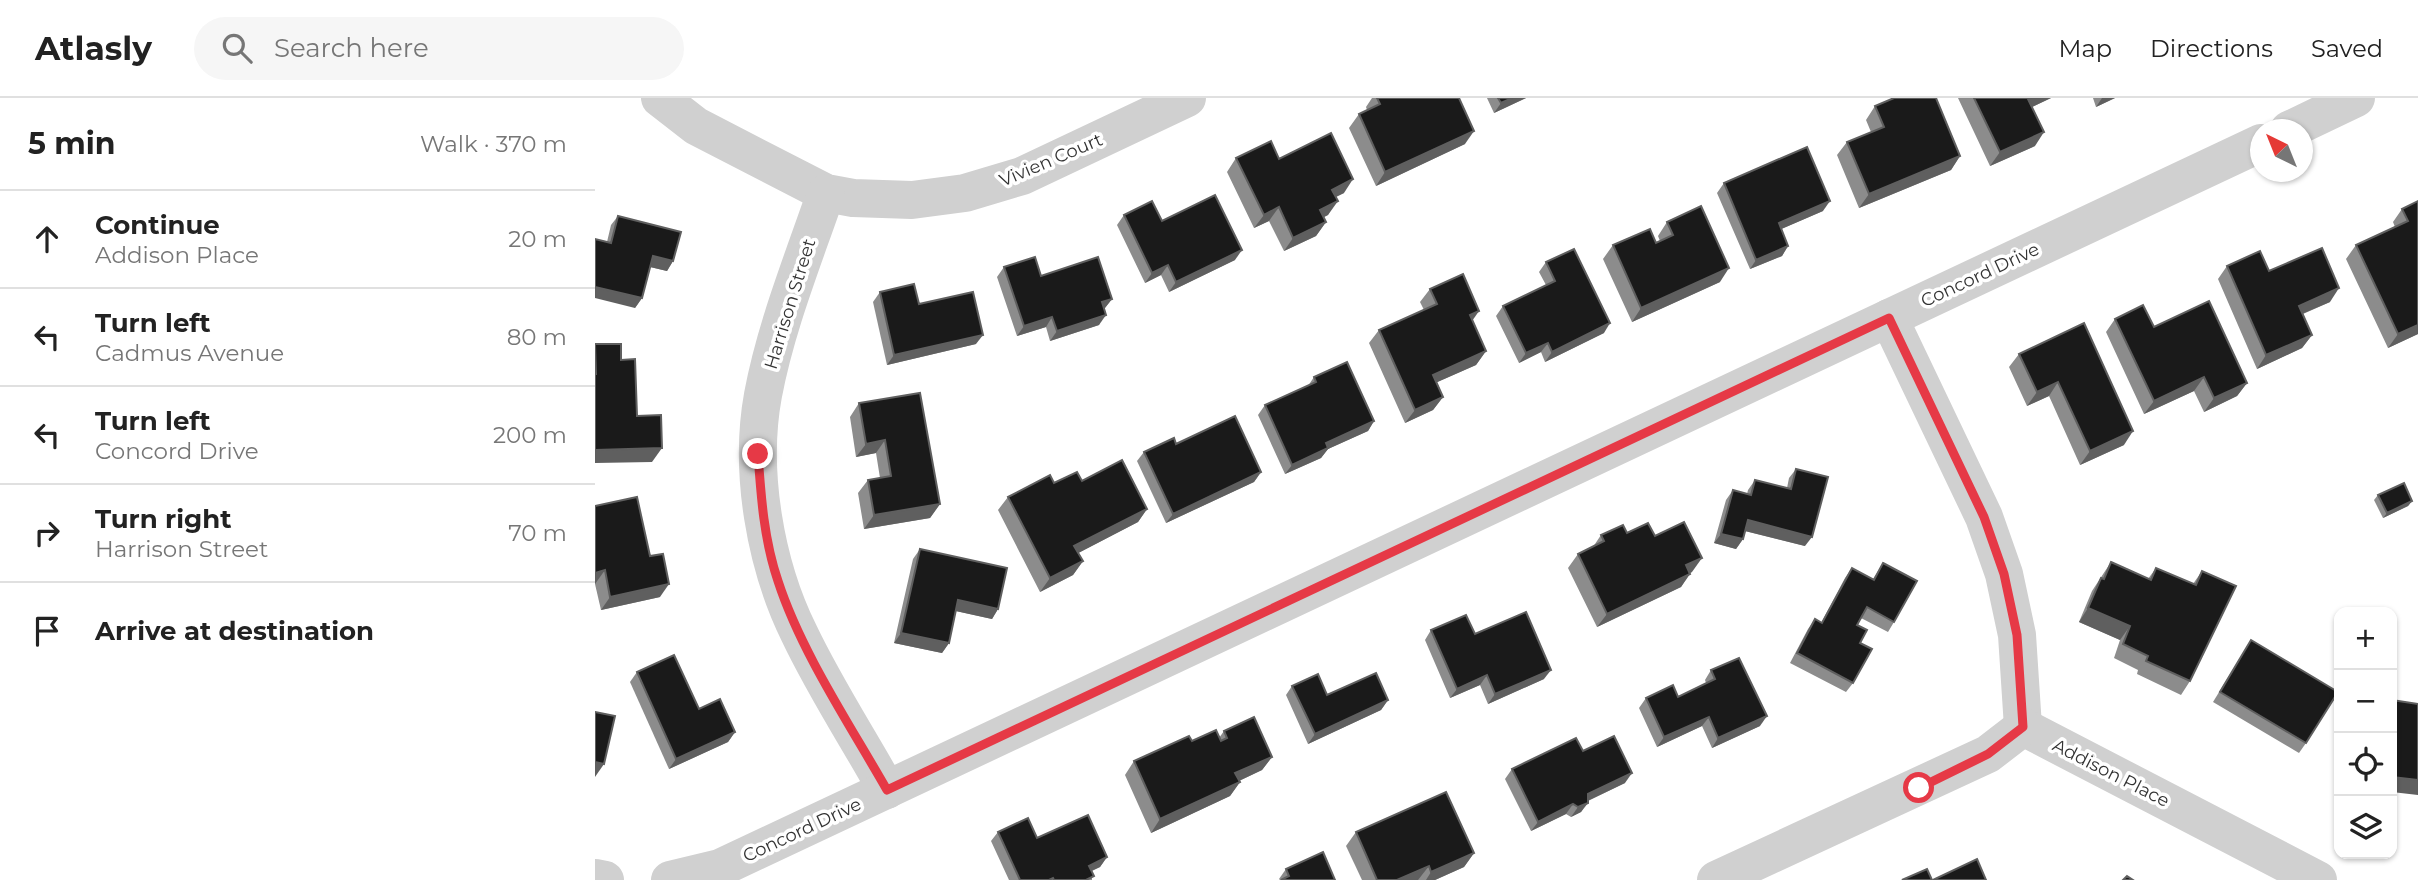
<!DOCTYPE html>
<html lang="en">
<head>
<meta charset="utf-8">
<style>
  body { margin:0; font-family:Montserrat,sans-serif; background:#f6f6f6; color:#222 }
  .controls { position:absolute; right:21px; bottom:21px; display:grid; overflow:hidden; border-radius:14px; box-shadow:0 2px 5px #0004 }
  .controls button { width:63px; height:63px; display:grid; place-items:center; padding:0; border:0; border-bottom:2px solid #e0e0e0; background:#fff; color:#222; font:35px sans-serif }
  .compass { position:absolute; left:1655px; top:21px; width:63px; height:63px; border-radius:50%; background:#fff; box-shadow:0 2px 5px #0004; rotate:317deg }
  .stop { position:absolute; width:21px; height:21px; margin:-16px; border:5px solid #e63946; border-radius:50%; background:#fff }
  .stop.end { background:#e63946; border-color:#fff; box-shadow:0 2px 7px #0008 }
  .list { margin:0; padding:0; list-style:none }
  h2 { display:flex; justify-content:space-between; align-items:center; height:91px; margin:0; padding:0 28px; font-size:30px }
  h2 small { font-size:23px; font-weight:400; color:#767676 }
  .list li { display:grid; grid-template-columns:46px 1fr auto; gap:21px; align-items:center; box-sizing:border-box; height:98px; padding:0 28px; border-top:2px solid #e0e0e0 }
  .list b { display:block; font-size:26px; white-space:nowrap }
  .list p { margin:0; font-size:23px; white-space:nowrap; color:#767676 }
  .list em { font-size:23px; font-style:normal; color:#767676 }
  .icon { flex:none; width:38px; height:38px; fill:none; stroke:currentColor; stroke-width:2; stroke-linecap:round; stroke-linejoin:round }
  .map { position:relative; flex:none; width:1823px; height:782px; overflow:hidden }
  header { display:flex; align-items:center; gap:42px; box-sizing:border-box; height:98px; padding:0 35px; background:#fff; border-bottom:2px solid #e0e0e0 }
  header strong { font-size:33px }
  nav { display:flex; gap:38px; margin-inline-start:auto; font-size:24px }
  .search { width:490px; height:63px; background:#f6f6f6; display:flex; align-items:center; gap:18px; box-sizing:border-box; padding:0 24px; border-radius:38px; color:#767676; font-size:26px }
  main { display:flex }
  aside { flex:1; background:#fff }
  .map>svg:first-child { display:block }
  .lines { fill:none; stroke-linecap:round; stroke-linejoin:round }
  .minor { stroke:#d0d0d0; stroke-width:38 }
  .wall { fill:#8c8c8c }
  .shaded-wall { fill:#5f5f5f }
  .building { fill:#1a1a1a; stroke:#5f5f5f; stroke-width:2 }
  .route { stroke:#e63946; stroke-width:9 }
  .labels { text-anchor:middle; stroke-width:7; stroke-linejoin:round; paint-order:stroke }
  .street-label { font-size:18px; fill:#333; stroke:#fff }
</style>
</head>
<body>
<header>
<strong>Atlasly</strong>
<div class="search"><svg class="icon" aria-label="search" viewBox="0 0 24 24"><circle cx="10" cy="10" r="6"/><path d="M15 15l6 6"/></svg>Search here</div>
<nav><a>Map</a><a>Directions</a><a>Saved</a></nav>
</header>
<main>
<aside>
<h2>5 min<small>Walk · 370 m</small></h2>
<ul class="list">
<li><svg class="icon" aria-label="ahead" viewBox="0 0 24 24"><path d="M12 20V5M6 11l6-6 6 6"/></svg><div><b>Continue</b><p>Addison Place</p></div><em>20 m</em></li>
<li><svg class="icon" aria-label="left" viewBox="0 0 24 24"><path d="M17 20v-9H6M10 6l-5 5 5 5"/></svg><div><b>Turn left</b><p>Cadmus Avenue</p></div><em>80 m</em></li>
<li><svg class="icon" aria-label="left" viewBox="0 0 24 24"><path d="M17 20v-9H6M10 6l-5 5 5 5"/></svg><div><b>Turn left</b><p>Concord Drive</p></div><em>200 m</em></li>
<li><svg class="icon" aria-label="right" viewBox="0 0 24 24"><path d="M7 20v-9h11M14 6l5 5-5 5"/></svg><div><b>Turn right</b><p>Harrison Street</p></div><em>70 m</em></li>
<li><svg class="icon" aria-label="arrive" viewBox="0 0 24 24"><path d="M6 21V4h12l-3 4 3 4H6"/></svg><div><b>Arrive at destination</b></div></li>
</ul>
</aside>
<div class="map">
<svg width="1823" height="782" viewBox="0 0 1823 782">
  <rect width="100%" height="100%" fill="#fff"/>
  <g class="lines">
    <!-- minor -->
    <g class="minor">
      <polyline points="65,0 101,28 231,95 258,100 317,102 370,95 427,78 592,0"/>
      <polyline points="1694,32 1761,0"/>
      <path d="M231,95c-23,67 -50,133 -63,202 -14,76 2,169 36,238 25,53 59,105 88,157"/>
      <polyline points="1294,220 1389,419 1409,476 1422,537 1428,629"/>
      <polyline points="1428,629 1723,782"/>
      <polyline points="0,780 10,782"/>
      <polyline points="75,782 125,770 1666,45"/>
      <polyline points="1121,782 1393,656 1428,629"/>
    </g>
  </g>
  <!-- wall -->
  <g class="wall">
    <polygon points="777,0 864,0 870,46 781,88 754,30 764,16 772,12 771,9"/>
    <polygon points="892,0 931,0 899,15"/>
    <polygon points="1363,0 1456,0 1437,9 1440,48 1395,68"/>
    <polygon points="1498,0 1520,0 1501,9"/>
    <polygon points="1280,8 1365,58 1356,72 1264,110 1242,57 1252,44 1276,34 1271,22"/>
    <polygon points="641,60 684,61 749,95 741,99 733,117 728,119 731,124 721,138 689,153 674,123 659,130 632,74"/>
    <polygon points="1129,85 1228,113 1186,131 1193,148 1187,158 1155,171 1122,95"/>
    <polygon points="1823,103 1823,236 1793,250 1751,161 1761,147 1800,129 1798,124 1807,111"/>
    <polygon points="529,117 567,123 640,162 574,194 566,177 550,185 522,127"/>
    <polygon points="23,118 78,163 72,173 55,169 47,200 40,210 12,144 16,127"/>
    <polygon points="1072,124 1125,184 1037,224 1008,161 1018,147 1061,145 1065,143 1063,138"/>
    <polygon points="951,164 1009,235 950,264 946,254 924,265 901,218 908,208 951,187 944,174"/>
    <polygon points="1632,168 1674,173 1735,204 1708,216 1717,237 1707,250 1662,271 1623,181"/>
    <polygon points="409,169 446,178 517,201 509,211 504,227 455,243 451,229 422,238 402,179"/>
    <polygon points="835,191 877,222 891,253 881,267 842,284 848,299 838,312 810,325 774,245 784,232 829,212 825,204"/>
    <polygon points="285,194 324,206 381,246 292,267 278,204"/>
    <polygon points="1520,221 1559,229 1652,285 1642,298 1609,314 1599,293 1549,316 1511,234"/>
    <polygon points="1489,225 1529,347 1485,367 1454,298 1432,308 1414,269 1424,256"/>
    <polygon points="719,279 779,323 773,333 733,351 726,360 690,376 663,317 670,307 713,288"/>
    <polygon points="264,305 345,406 335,420 269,431 263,395 273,382 285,380 281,355 261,359 255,319"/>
    <polygon points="581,346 666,374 659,384 571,425 542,363 549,354"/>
    <polygon points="1201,371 1210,448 1150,433 1148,441 1141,451 1119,445 1131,402 1138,392 1152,396 1153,392 1160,382 1192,390 1194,380"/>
    <polygon points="487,383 552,411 543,424 483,455 488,463 478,477 445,494 403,412 413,399 459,385"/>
    <polygon points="1783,397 1817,403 1813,408 1788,420 1779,402"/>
    <polygon points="0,408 55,458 65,499 6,512 0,486"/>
    <polygon points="1032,435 1060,438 1097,474 1095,475 1086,489 1002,529 973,470 983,456 998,449 1006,437"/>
    <polygon points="325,451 403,511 397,521 361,513 354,545 347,555 299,545 318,461"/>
    <polygon points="1516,464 1553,481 1561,470 1598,486 1607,473 1595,583 1586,597 1542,576 1543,572 1519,560 1525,542 1484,524 1497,493"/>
    <polygon points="1288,465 1299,524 1293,534 1266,520 1262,527 1265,545 1258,585 1251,594 1195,565 1213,531 1220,521 1226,525 1250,480 1257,470 1278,481"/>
    <polygon points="836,532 880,536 949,581 893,606 885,587 855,600 830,542"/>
    <polygon points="1656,542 1711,645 1704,655 1618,604"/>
    <polygon points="1116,572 1165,628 1117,650 1107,628 1062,649 1044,610 1051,600 1083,599 1111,585 1110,582"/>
    <polygon points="42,574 104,611 140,634 133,644 74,671 35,584"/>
    <polygon points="697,588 732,597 793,602 786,612 713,646 691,597"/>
    <polygon points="629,633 677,659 667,672 644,683 645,684 635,698 556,735 530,677 539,663 597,643 624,640"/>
    <polygon points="988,653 1030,685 993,703 986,714 976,719 971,716 936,733 910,681 917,671"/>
    <polygon points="403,734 442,740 512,759 505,769 497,773 497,782 414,782 396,743"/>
    <polygon points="761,734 879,755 869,769 840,782 767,782 751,748"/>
    <polygon points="691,771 740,782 685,782 684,781"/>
  </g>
  <!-- shaded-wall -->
  <g class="shaded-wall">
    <polygon points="917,0 931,0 899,15 906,5"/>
    <polygon points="1436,0 1456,0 1424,15 1433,1"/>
    <polygon points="1507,0 1520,0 1501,9"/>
    <polygon points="879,33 870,46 781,88 790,74"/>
    <polygon points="1449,34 1440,48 1395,68 1405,54"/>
    <polygon points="1365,58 1356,72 1264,110 1274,96"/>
    <polygon points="758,81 749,95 728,105 737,92"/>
    <polygon points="743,103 733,117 716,126 725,112"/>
    <polygon points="1235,103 1228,113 1177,135 1184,125"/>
    <polygon points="684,109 674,123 659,130 669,117"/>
    <polygon points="731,124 721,138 689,153 698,140"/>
    <polygon points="1193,148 1187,158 1155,171 1161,162"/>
    <polygon points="647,152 640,162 574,194 581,184"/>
    <polygon points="58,158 78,163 72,173 51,168"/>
    <polygon points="573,167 566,177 550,185 557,175"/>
    <polygon points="1134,170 1125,184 1037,224 1046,210"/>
    <polygon points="0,189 47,200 40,210 0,200"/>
    <polygon points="1744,190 1735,204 1695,221 1704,208"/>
    <polygon points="517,201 510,210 500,214 507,204"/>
    <polygon points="884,213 875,226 875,217"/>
    <polygon points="511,217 504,227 455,243 462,233"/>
    <polygon points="457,219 451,229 422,238 429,228"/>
    <polygon points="1015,225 1009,235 950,264 957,254"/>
    <polygon points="1823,227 1823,236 1793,250 1803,236"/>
    <polygon points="388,237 381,246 292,267 299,257"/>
    <polygon points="1717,237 1707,250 1662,271 1671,257"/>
    <polygon points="953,245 946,254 924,265 931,255"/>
    <polygon points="891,253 881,267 829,290 838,277"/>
    <polygon points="1609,279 1599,293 1549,316 1559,303"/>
    <polygon points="1463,284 1454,298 1432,308 1442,294"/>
    <polygon points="1652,285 1642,298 1609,314 1619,300"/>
    <polygon points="848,299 838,312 810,325 820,312"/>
    <polygon points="779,323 773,333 733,351 726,360 690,376 697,367 731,345"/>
    <polygon points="1538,333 1529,347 1485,367 1495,353"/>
    <polygon points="290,342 281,355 261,359 271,346"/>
    <polygon points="67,350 57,364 0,365 0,352"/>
    <polygon points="666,374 659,384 571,425 578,416"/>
    <polygon points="1817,403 1813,408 1788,420 1792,415"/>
    <polygon points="345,406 335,420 269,431 279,417"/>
    <polygon points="552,411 543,424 470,462 479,448"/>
    <polygon points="1153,422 1217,439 1210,448 1146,432"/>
    <polygon points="1126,436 1148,441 1141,451 1119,445"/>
    <polygon points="1107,460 1097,474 1082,481 1091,467"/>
    <polygon points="488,463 478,477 445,494 455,480"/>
    <polygon points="10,472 0,486 0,475"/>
    <polygon points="1095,476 1086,489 1002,529 1012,516"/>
    <polygon points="74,486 65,499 6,512 15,499"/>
    <polygon points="363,502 403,511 397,521 356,512"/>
    <polygon points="1493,510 1535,528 1525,542 1484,524"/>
    <polygon points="306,535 354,545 347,555 299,545"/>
    <polygon points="956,572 949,581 893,606 900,596"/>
    <polygon points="892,577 885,587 855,600 862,591"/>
    <polygon points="793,602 786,612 713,646 720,636"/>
    <polygon points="1172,618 1165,628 1117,650 1123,640"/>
    <polygon points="1114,619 1107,628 1062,649 1069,639"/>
    <polygon points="140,634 133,644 74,671 81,661"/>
    <polygon points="677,659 667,672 631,689 640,675"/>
    <polygon points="0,664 9,666 0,679"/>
    <polygon points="1037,675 1030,685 986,706 993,696"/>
    <polygon points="1797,679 1823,682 1823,697 1797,694"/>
    <polygon points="645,684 635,698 556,735 565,721"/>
    <polygon points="993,705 986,714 976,719 983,709"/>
    <polygon points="978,706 971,716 936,733 943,724"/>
    <polygon points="879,755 869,769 840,782 831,782 836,774"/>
    <polygon points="512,759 505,769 487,777 494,768"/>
    <polygon points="834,768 823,782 802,782"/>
  </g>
  <!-- building -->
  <g class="building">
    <polygon points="782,0 864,0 879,33 790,74 764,16 785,6"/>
    <polygon points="903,0 917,0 906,5"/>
    <polygon points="1299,0 1341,0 1365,58 1274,96 1252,44 1289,29 1280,8"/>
    <polygon points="1379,0 1436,0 1433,1 1449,34 1405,54"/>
    <polygon points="736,35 758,81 737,92 743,103 725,112 731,124 698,140 684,109 669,117 641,60 676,43 684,61"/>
    <polygon points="1212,49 1235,103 1184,125 1193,148 1161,162 1129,85"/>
    <polygon points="620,97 647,152 581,184 573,167 557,175 529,117 557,103 567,123"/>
    <polygon points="1823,103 1823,227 1803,236 1761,147 1813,123 1807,111"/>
    <polygon points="1106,108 1134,170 1046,210 1018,147 1055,131 1061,145 1078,137 1072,124"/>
    <polygon points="23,118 86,134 78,163 58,158 47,200 0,189 0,141 16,145"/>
    <polygon points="1727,150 1744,190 1704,208 1717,237 1671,257 1632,168 1665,153 1674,173"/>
    <polygon points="979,151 1015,225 957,254 953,245 931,255 908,208 960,183 951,164"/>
    <polygon points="440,159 446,178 503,159 517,201 507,204 511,217 462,233 457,219 429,228 409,169"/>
    <polygon points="868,176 884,213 875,217 891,253 838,277 848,299 820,312 784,232 842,206 835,191"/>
    <polygon points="319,186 324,206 378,194 388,237 299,257 285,194"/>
    <polygon points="1614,203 1652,285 1619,300 1609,279 1559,303 1520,221 1548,207 1559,229"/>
    <polygon points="1489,225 1538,333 1495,353 1463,284 1442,294 1424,256"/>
    <polygon points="0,246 26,246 26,262 40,261 42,318 66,317 67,350 0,352 0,276 1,276"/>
    <polygon points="752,264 779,323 731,345 733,350 697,367 670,307 721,284 719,279"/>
    <polygon points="325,295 345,406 279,417 273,382 296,378 290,342 271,346 264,305"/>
    <polygon points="640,318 666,374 578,416 549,354 579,340 581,346"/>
    <polygon points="527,362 552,411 479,448 488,463 455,480 413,399 455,377 459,385 482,374 487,383"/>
    <polygon points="1201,371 1233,379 1217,439 1153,422 1148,441 1126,436 1138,392 1156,397 1160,382 1196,391"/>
    <polygon points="1809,385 1817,403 1792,415 1783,397"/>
    <polygon points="42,399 55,458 68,456 74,486 15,499 10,472 0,475 0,408"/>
    <polygon points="1089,424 1107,460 1091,467 1095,476 1012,516 983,456 1009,443 1006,437 1028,427 1032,435 1053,425 1060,438"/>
    <polygon points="325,451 412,470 403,511 363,502 354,545 306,535"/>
    <polygon points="1516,464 1556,482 1561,470 1601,487 1607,473 1641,488 1595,583 1551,563 1553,558 1528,546 1535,528 1493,510 1506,480 1509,481"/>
    <polygon points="1288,465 1322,483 1299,524 1272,509 1262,527 1272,532 1265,545 1277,551 1258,585 1202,555 1220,521 1227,525 1257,470 1279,482"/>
    <polygon points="931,514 956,572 900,596 892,577 862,591 836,532 871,517 880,536"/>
    <polygon points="1656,542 1743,594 1711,645 1625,594"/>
    <polygon points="79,557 104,611 125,601 140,634 81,661 42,574"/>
    <polygon points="1144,560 1172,618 1123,640 1114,619 1069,639 1051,600 1078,587 1083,599 1120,581 1116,572"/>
    <polygon points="781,575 793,602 720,636 697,588 723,576 732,597"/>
    <polygon points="1797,602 1823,606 1823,682 1797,679"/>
    <polygon points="0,614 20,618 9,666 0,664"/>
    <polygon points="659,619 677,659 640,675 645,684 565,721 539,663 594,638 597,643 621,632 626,643 632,640 629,633"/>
    <polygon points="1019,638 1037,675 993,696 993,705 983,709 978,706 943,724 917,671 981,640 988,653"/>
    <polygon points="851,694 879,755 836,774 834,768 802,782 782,782 761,734"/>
    <polygon points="493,717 512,759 494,768 499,778 491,782 459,782 458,780 454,782 425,782 403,734 433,720 442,740"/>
    <polygon points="728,754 740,782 686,782 694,778 691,771"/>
    <polygon points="1382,761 1391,782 1338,782"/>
    <polygon points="1332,771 1337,782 1307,782"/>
    <polygon points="1532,778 1538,782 1528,782"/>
  </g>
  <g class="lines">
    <!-- route -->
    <path class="route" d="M163,356c3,43 6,86 20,127 23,71 72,144 109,209l1002,-472 95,199 20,57 13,61 6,92 -35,27 -69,34"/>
  </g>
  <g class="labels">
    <!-- street labels -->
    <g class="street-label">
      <text transform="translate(456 62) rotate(-23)" y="6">Vivien Court</text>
      <text transform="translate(1385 177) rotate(-25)" y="6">Concord Drive</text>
      <text transform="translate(195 206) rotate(-73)" y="6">Harrison Street</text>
      <text transform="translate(1516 675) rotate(27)" y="6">Addison Place</text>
      <text transform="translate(207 732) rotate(-25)" y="6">Concord Drive</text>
    </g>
  </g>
</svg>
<div class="controls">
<button>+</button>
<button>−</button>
<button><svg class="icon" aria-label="locate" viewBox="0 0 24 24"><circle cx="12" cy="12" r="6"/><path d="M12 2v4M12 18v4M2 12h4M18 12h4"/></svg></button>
<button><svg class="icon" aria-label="layers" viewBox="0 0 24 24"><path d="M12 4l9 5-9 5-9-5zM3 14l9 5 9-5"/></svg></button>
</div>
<svg class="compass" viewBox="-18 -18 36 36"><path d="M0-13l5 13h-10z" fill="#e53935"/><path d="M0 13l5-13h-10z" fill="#767676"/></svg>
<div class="stop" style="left:1324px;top:690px"></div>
<div class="stop end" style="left:163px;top:356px"></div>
</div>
</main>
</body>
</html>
